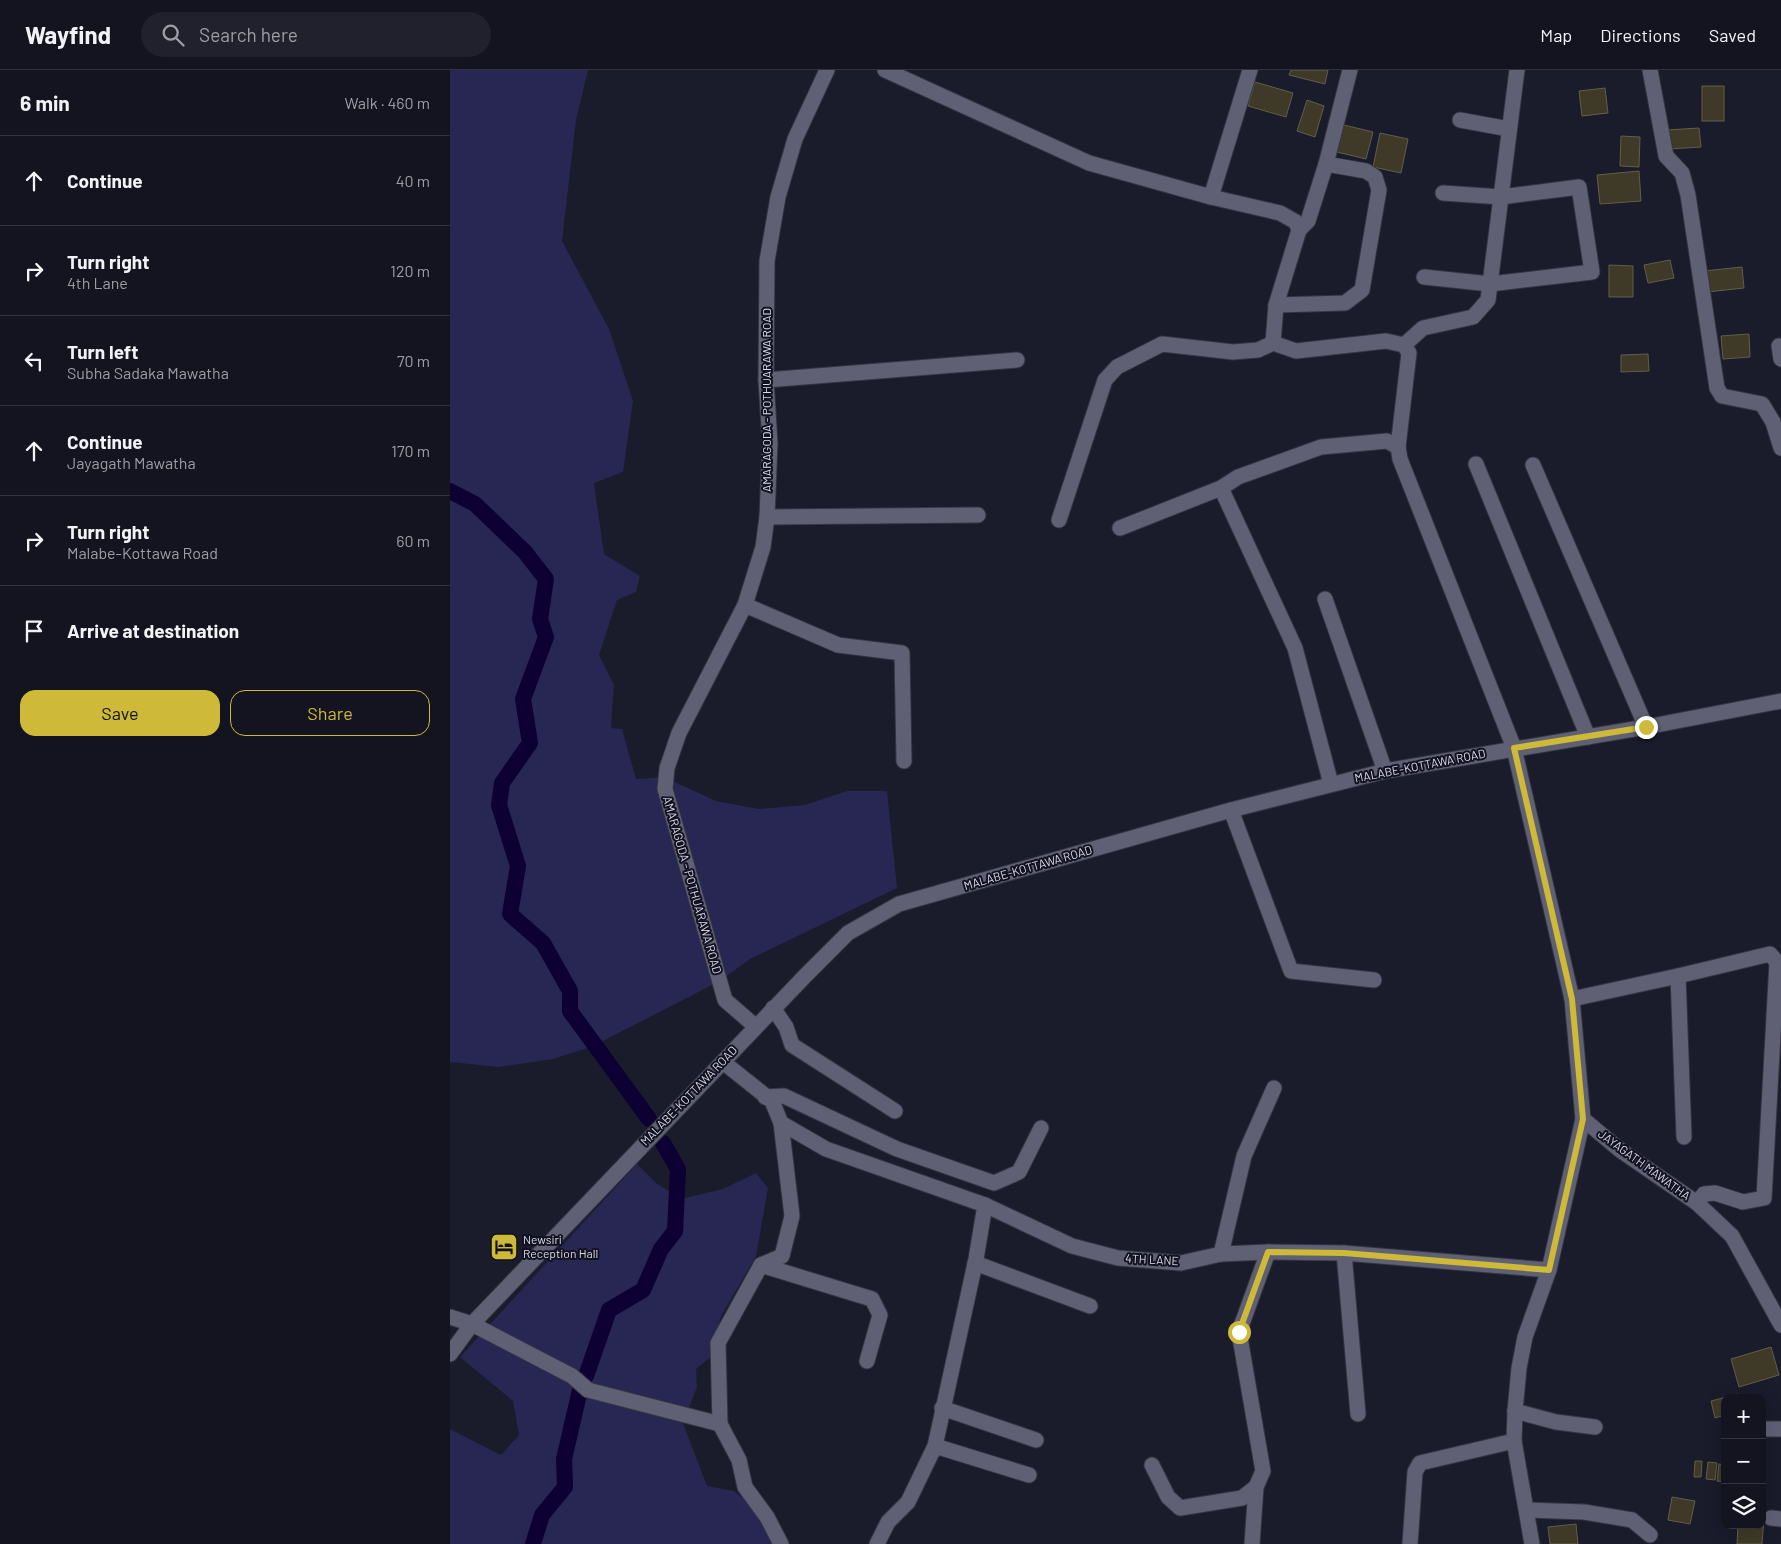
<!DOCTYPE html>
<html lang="en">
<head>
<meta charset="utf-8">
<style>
  body { margin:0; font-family:Barlow,sans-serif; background:#21212d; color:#f1f3f6 }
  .controls { position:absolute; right:15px; bottom:15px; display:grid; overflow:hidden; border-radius:10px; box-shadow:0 5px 20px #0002 }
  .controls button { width:45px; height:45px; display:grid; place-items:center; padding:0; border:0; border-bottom:1px solid #33333e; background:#141420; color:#f1f3f6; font:25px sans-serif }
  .stop { position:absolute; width:15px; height:15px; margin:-11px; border:4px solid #ceb938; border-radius:50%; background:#fff }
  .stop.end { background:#ceb938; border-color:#fff; box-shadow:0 1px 5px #0008 }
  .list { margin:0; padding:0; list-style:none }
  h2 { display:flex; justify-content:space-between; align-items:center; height:65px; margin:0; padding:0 20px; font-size:21px }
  h2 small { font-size:16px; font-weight:400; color:#9d9ea5 }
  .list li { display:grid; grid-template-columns:32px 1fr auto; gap:15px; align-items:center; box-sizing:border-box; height:90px; padding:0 20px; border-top:1px solid #33333e }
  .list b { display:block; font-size:19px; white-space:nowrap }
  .list p { margin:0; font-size:16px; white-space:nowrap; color:#9d9ea5 }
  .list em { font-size:16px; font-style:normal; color:#9d9ea5 }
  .actions { display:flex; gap:10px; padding:15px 20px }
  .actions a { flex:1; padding:11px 0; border:1px solid #ceb938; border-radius:15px; text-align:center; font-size:18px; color:#ceb938 }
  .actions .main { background:#ceb938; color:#111 }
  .icon { flex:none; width:28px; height:28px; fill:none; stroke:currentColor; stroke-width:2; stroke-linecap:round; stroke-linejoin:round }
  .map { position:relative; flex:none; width:1331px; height:1474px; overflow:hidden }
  header { display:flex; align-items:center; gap:30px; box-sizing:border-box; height:70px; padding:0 25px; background:#141420; border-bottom:1px solid #33333e }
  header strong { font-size:24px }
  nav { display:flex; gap:28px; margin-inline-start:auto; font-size:18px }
  .search { width:350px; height:45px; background:#21212d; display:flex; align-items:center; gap:12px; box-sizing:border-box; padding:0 18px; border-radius:28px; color:#9d9ea5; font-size:19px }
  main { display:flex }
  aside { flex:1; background:#141420 }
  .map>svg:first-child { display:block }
  .green { fill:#282652 }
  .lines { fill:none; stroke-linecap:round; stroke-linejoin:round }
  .canal { stroke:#0c0132; stroke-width:16 }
  .building { fill:#3e3a27; stroke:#615e49 }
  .minor-casing { stroke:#353441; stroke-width:17 }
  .tertiary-casing { stroke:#353441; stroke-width:17 }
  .secondary-casing { stroke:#353441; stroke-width:17 }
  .minor { stroke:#5f6074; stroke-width:15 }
  .tertiary { stroke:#5f6074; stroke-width:15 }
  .secondary { stroke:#5f6074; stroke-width:15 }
  .route { stroke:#ceb938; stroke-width:6 }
  .labels { text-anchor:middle; stroke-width:4; stroke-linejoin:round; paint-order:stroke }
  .street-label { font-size:12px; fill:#dadbe6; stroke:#111121 }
  .poi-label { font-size:12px; fill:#dadbe6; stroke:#111121; text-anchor:start }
</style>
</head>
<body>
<header>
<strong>Wayfind</strong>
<div class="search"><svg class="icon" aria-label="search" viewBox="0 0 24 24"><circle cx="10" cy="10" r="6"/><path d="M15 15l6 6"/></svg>Search here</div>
<nav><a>Map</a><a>Directions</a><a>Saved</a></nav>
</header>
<main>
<aside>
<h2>6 min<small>Walk · 460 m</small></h2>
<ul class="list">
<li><svg class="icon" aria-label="ahead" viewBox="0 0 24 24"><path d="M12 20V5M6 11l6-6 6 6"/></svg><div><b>Continue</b></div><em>40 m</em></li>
<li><svg class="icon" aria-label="right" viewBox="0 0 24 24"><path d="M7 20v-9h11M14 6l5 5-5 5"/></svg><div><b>Turn right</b><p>4th Lane</p></div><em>120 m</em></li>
<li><svg class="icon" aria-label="left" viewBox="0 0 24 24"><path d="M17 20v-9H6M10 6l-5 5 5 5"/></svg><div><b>Turn left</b><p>Subha Sadaka Mawatha</p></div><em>70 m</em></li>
<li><svg class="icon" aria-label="ahead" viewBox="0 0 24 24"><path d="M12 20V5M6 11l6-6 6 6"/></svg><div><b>Continue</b><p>Jayagath Mawatha</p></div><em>170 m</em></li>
<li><svg class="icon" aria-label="right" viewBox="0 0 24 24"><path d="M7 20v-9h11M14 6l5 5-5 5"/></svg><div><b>Turn right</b><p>Malabe-Kottawa Road</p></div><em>60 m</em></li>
<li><svg class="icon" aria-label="arrive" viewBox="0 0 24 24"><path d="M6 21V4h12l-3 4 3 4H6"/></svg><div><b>Arrive at destination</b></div></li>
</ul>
<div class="actions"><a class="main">Save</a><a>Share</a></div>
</aside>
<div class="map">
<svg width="1331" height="1474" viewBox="0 0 1331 1474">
  <rect width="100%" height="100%" fill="#1a1b2b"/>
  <!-- green -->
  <g class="green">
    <polygon points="0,0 138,0 126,50 112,171 159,259 183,331 173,402 144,413 154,484 190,506 186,522 167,530 149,585 164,615 161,658 172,659 186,709 214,707 266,731 309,739 355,735 397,721 437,721 447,818 300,889 270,911 141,977 103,989 49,997 0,992"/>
    <polygon points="187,1094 206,1113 231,1129 273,1119 306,1103 318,1118 306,1186 270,1248 267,1282 246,1299 247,1317 233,1353 257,1416 284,1421 311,1444 326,1474 0,1474 0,1359 51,1385 69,1365 63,1331 10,1287"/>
  </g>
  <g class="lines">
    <!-- canal -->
    <g class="canal">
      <polyline points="0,421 25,434 75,482 96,509 90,549 96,567 73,629 80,673 52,713 49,735 68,796 60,844 93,873 120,921 120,941 199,1049"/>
      <polyline points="136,1306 159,1240 193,1220 211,1179 225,1161 228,1099 213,1073"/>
      <polyline points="83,1474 92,1445 115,1417 114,1389 130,1320"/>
    </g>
  </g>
  <!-- building -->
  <g class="building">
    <polygon points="841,0 878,0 875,14 839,5"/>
    <polygon points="805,12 843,23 836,47 798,36"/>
    <rect x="1252" y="16" width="22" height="35"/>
    <polygon points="1155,18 1158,43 1132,46 1129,21"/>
    <polygon points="857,30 874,36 865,67 847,61"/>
    <polygon points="894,55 923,62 916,89 887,82"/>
    <polygon points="1249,58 1251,77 1219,79 1217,60"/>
    <polygon points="930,63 958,69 951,103 923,97"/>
    <polygon points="1171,66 1190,67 1189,97 1170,96"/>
    <polygon points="1189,101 1191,131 1150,134 1147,105"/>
    <polygon points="1220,190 1224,208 1198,213 1194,195"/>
    <polygon points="1159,195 1183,196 1183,227 1159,227"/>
    <polygon points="1292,197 1294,218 1257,222 1254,201"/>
    <polygon points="1299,264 1300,287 1273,289 1271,266"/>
    <polygon points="1198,284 1199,301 1171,302 1171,285"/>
    <polygon points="1321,1277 1329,1305 1289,1317 1281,1289"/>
    <polygon points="1288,1324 1289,1328 1275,1328 1275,1345 1265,1348 1261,1331"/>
    <polygon points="1245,1391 1252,1391 1251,1407 1244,1407"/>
    <polygon points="1258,1392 1267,1393 1265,1410 1256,1409"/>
    <polygon points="1269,1394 1275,1395 1275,1412 1267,1411"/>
    <polygon points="1222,1427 1245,1431 1240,1454 1218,1450"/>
    <polygon points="1312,1448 1314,1448 1312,1474 1287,1474 1288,1455 1312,1455"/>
    <polygon points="1126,1454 1128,1474 1100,1474 1098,1457"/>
  </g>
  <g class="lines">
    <!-- minor casing -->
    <g class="minor-casing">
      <g id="minor">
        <polyline points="435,0 639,93 761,127 830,143 846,152 849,160"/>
        <polyline points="900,0 876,94 858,151 849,160 826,235 823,273 846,281 936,271 954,275 959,283 948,377 950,389 1064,678 1122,929 1133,1049 1099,1200 1075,1267 1069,1298 1065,1341 1064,1371 1082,1474"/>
        <polyline points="1200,0 1216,86 1232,103 1238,125 1267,318 1272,326 1312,334 1323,352 1331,378"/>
        <polyline points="1010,50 1059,59"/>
        <polyline points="761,127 800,0"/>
        <polyline points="974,207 1040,214 1142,202 1129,117 1051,127 993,123"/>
        <polyline points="826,235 895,233 912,220 929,120 925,107 916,101 876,94"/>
        <polyline points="954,275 973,258 1023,247 1038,230 1067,0"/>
        <polyline points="1329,276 1331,289"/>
        <polyline points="316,310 567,290"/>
        <polyline points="1026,394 1138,667"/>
        <polyline points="1083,395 1196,657"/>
        <polyline points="771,418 845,578 881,714"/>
        <polyline points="317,447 528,445"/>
        <polyline points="609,450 655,310 667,297 712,274 783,282 808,280 823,273"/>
        <polyline points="670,458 771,418 788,407 871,377 937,371 948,377"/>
        <polyline points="875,529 935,701"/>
        <polyline points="295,535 388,575 452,583 454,691"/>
        <polyline points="781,740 841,901 924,910"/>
        <polyline points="1228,906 1234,1067"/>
        <polyline points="1122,929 1228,906 1320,884 1327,892 1314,1128 1293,1132 1265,1123 1254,1124 1247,1133"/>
        <polyline points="323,938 336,957 342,975 445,1041"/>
        <polyline points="273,992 322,1031 331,1053 342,1146 332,1186 311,1195 268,1273 270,1354 289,1390 295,1417 317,1447 331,1474"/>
        <polyline points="315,1027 334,1026 447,1079 544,1113 569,1102 591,1058"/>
        <polyline points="1133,1049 1170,1080 1247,1133 1282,1166 1331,1255"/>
        <polyline points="331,1053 376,1079 535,1135 622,1176 668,1188 731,1193 771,1184 818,1182 894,1183 1099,1200"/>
        <polyline points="894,1183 908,1344"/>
        <polyline points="771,1184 794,1086 824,1018"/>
        <polyline points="525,1193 640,1236"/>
        <polyline points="311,1195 422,1229 430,1245 417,1291"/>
        <polyline points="0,1247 22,1254 122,1306 138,1320 270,1354"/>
        <polyline points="492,1338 586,1370"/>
        <polyline points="1065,1341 1106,1352 1145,1357"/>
        <polyline points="1312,1359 1331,1359"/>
        <polyline points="485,1376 579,1405"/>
        <polyline points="702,1395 718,1427 730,1438 792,1428 806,1417 813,1401 789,1262 818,1182"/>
        <polyline points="1077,1440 1134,1442 1182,1450 1200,1465"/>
        <polyline points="1321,1448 1331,1449"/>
        <polyline points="427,1474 438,1452 458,1432 485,1376 526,1189 535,1135"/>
        <polyline points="802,1474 806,1417"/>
        <polyline points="960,1474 965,1402 970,1393 1064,1371"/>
      </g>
    </g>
    <!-- tertiary casing -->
    <g class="tertiary-casing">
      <polyline id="tertiary" points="305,956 275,930 215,719 217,698 229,663 295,535 313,477 317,447 320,373 316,310 317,191 328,127 345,69 377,0"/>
    </g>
    <!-- secondary casing -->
    <g class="secondary-casing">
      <polyline id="secondary" points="0,1284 22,1254 355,906 398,863 449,834 781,740 935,701 1196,657 1331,631"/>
    </g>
    <!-- minor -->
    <use href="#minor" class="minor"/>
    <!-- tertiary -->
    <use href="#tertiary" class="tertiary"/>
    <!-- secondary -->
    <use href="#secondary" class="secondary"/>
  </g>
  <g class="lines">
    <!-- route -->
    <polyline class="route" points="789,1262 818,1182 894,1183 1099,1200 1133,1049 1122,929 1064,678 1196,657"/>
  </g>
  <!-- icons -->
  <defs>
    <g id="hotel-square" transform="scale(1.4375)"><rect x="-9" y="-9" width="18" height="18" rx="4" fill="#ceb938" stroke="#111121"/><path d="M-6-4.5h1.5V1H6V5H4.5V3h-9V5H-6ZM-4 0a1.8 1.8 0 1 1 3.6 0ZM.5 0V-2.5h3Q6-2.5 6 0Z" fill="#111"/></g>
  </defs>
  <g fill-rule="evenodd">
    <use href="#hotel-square" x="54" y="1177"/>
  </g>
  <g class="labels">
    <!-- street labels -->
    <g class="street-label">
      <text transform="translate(317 330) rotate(-90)" y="4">AMARAGODA - POTHUARAWA ROAD</text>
      <text transform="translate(970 696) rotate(-11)" y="4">MALABE-KOTTAWA ROAD</text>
      <text transform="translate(578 798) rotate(-16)" y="4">MALABE-KOTTAWA ROAD</text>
      <text transform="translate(242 815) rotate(74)" y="4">AMARAGODA - POTHUARAWA ROAD</text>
      <text transform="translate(239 1026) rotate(-46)" y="4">MALABE-KOTTAWA ROAD</text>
      <text transform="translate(1194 1095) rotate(36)" y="4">JAYAGATH MAWATHA</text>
      <text transform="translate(702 1190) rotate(3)" y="4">4TH LANE</text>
    </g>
    <!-- poi labels -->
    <g class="poi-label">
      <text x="73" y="1174">Newsiri<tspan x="73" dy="14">Reception Hall</tspan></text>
    </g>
  </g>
</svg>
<div class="controls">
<button>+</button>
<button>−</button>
<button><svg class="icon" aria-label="layers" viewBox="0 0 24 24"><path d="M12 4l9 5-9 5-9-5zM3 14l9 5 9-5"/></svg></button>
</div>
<div class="stop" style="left:789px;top:1262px"></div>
<div class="stop end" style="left:1196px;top:657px"></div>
</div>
</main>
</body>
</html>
